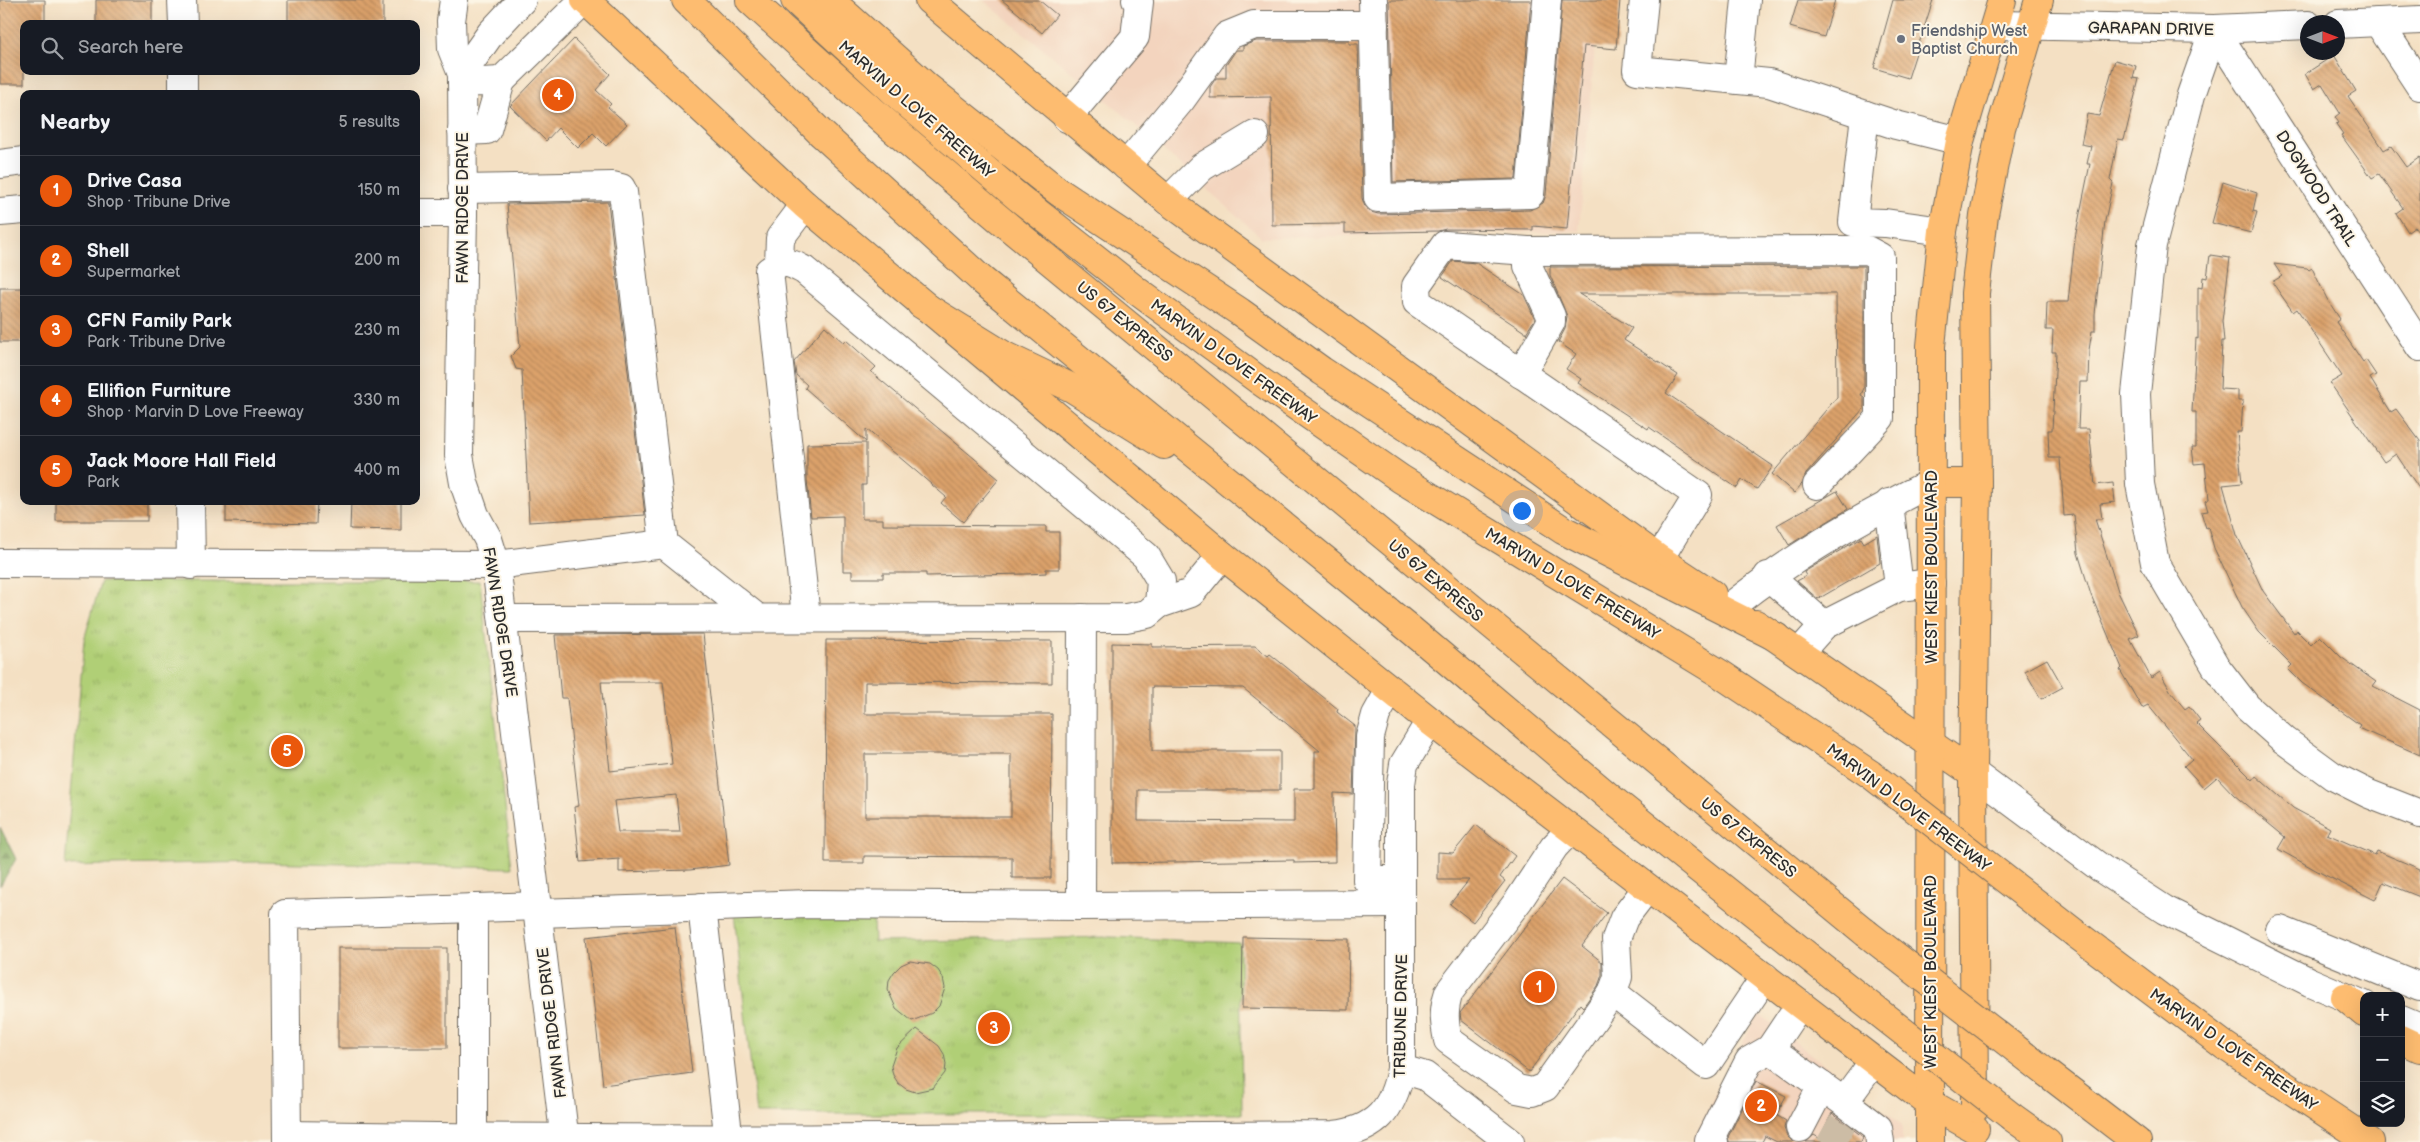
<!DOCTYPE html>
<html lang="en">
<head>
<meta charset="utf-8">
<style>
  body { margin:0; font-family:"Balsamiq Sans",sans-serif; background:#20242c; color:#f1f3f6 }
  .controls { position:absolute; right:15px; bottom:15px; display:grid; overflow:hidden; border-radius:10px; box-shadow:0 5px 20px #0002 }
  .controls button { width:45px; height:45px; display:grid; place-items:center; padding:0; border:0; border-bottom:1px solid #363941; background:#171b24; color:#f1f3f6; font:25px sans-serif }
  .compass { position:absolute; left:2300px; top:15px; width:45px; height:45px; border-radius:50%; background:#171b24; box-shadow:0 5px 20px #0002; rotate:90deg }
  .you { position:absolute; left:1521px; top:510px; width:18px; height:18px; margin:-12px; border:4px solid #fff; border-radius:50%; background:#1a73e8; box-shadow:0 0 0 8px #1a73e833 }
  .badge { display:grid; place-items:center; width:32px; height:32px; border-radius:50%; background:#ea580c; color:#fff; font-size:16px; font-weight:700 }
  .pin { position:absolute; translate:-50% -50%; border:2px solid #fff; box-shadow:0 1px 5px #0006 }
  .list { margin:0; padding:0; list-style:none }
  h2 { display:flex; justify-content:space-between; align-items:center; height:65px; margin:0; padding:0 20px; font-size:21px }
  h2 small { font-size:16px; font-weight:400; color:#9ea1a6 }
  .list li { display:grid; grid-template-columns:32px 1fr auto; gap:15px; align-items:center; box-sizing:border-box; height:70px; padding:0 20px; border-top:1px solid #363941 }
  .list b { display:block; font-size:19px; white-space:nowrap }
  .list p { margin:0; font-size:16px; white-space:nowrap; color:#9ea1a6 }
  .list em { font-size:16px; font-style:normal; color:#9ea1a6 }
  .icon { flex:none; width:28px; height:28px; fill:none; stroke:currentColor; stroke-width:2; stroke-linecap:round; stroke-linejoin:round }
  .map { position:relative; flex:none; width:2420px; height:1142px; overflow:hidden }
  .search { position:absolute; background:#171b24; box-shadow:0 5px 20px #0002; left:20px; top:20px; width:400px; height:55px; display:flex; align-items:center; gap:12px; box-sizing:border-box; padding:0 18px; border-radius:10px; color:#9ea1a6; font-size:19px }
  .panel { position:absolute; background:#171b24; box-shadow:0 5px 20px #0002; left:20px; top:90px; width:400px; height:415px; border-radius:10px }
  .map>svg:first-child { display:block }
  .built { fill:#f3d4be }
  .grass { fill:url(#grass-tufts); stroke:#6e7d50 }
  .forest { fill:url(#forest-firs); stroke:#5c6e49 }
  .building { fill:url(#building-back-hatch); fill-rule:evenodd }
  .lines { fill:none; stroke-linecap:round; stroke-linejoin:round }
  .minor-tunnel { stroke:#ccbca5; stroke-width:28; stroke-dasharray:28 14; stroke-linecap:butt }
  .minor-casing { stroke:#716a60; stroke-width:30 }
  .major-casing { stroke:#716a60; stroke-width:30 }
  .highway-casing { stroke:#716a60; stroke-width:30 }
  .minor { stroke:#fff; stroke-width:28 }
  .major { stroke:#fdbc6f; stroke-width:28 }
  .highway { stroke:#fdbc6f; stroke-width:28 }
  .highway-bridge-casing { stroke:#716a60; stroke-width:30; stroke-linecap:butt }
  .highway-bridge { stroke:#fdbc6f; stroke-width:28 }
  .worship-dot { fill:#6b7280; stroke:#fcf5e5; stroke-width:2 }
  .labels { text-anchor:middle; stroke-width:4; stroke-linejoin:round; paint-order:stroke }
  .street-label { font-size:16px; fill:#2b2b2b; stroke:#fcf5e5 }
  .worship-label { font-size:16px; fill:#5b616d; stroke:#fcf5e5; text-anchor:start }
</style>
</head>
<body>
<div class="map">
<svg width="2420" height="1142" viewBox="0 0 2420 1142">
  <defs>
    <pattern id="grass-tufts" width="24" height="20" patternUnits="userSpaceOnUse" patternTransform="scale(1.25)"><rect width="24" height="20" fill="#b0cf76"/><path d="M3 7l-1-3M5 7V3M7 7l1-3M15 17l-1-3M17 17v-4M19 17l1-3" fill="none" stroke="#98b266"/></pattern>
    <pattern id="forest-firs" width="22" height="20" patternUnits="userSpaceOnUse" patternTransform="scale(1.25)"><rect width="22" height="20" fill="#8cb267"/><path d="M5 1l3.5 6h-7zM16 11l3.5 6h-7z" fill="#739155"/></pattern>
    <pattern id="building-back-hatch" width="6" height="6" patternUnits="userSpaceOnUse" patternTransform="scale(1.25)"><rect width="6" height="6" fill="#dca26b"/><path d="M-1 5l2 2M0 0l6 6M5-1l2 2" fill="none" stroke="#b38458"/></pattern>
  </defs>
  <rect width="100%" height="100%" fill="#fcf5e5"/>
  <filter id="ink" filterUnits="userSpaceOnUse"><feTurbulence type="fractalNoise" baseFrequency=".02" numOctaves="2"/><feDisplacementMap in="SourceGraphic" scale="10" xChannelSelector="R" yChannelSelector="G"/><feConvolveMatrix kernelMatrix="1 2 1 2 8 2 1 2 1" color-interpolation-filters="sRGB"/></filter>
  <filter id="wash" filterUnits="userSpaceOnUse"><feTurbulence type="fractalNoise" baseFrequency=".0096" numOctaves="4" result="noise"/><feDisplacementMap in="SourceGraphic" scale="20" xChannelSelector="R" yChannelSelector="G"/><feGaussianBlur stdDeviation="1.12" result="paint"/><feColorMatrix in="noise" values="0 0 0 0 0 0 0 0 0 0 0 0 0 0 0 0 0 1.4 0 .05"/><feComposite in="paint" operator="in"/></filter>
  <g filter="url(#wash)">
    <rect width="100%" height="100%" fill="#f4e0c3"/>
    <!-- built -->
    <g class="built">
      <polygon points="983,0 1599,0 1579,231 1262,238 1124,115"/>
      <polygon points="1758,1013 1902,1125 1902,1142 1692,1142"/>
    </g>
    <!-- grass -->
    <g class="grass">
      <polygon points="101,581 480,581 512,868 258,862 65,866 84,640"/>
      <polygon points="827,912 829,919 873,919 874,942 1110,937 1240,943 1242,1114 756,1114 734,913"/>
    </g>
    <!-- forest -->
    <polygon class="forest" points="0,827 16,859 0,886"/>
    <g id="blocks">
      <!-- building -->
      <g class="building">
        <polygon points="0,0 45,0 45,24 24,24 24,84 0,84"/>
        <rect x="96" y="0" width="56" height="24"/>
        <rect x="288" y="0" width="95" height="24"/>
        <polygon points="1002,0 1039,0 1057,15 1042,33"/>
        <polygon points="1389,0 1531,0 1516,179 1393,182"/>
        <polygon points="1562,0 1620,0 1616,49 1584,46 1567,229 1533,226 1533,230 1446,229 1438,231 1345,233 1345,224 1272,225 1271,97 1210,98 1210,87 1216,78 1226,78 1226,65 1236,50 1243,50 1243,46 1256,41 1349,41 1349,44 1358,44 1362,198 1365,207 1371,212 1378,214 1530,210 1543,203 1546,195"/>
        <polygon points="1798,0 1835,0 1824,37 1790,27"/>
        <polygon points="1893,0 1933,0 1908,78 1874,68"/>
        <polygon points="574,39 610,74 596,90 611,104 608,107 627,124 606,146 593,133 578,148 558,128 546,141 510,106"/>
        <polygon points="2334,55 2356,91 2348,96 2384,150 2391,146 2406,167 2420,157 2420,233 2415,227 2408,232 2396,213 2403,208 2379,174 2372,178 2341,135 2343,134 2336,124 2339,123 2335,117 2340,113 2322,84 2314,89 2305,74"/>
        <polygon points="2115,60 2136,66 2133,78 2139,79 2124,140 2118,139 2110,180 2113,183 2105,221 2095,314 2095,331 2092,331 2089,350 2088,382 2080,382 2078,429 2089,429 2095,485 2113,483 2115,502 2100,504 2102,519 2095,519 2119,594 2139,635 2130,639 2151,678 2160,672 2171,692 2185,709 2189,706 2200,720 2196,723 2253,780 2256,776 2293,808 2330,828 2327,834 2375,855 2377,851 2420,869 2420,897 2383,882 2375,900 2321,873 2278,849 2285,837 2234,795 2217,777 2204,788 2184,766 2192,759 2148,705 2142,708 2120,670 2122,668 2091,595 2078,553 2074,515 2064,516 2060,458 2049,458 2048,430 2052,430 2056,352 2052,352 2053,330 2046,330 2047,302 2068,302 2075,238 2090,164 2087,164 2091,146 2081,144 2087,114 2099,116"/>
        <polygon points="2223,182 2257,193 2253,211 2257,212 2251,233 2212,223"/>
        <polygon points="608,202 645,515 529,522 522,370 516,369 511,356 520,347 507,204"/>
        <polygon points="2210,255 2230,258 2222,321 2224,341 2222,341 2220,389 2238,390 2238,401 2243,401 2241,432 2237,432 2242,483 2223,485 2237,535 2263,591 2294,633 2296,630 2311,645 2320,636 2341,657 2376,682 2373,686 2420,710 2420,755 2358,728 2360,725 2302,683 2288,669 2292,665 2259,632 2242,607 2214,548 2208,527 2206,528 2201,512 2208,511 2205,501 2209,499 2205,463 2194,464 2192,447 2196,447 2196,412 2192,412 2196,338 2198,339 2198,287 2202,288 2203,277 2207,278"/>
        <polygon points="1453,261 1476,263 1524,295 1535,319 1526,333 1442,277"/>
        <polygon points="2274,264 2307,268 2309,270 2312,268 2327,299 2340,319 2336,322 2363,362 2366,360 2376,375 2370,378 2391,412 2396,409 2420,441 2420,490 2396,454 2384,462 2330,383 2342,376 2297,309 2293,312 2272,282 2282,276"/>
        <polygon points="1864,266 1864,388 1861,395 1864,397 1864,408 1806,474 1802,484 1794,493 1772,474 1837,397 1836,294 1579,294 1632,328 1624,340 1678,375 1666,393 1773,466 1757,489 1742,480 1737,488 1649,427 1648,429 1578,383 1581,379 1566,369 1576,354 1558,342 1565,329 1567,316 1550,275 1550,267"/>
        <rect x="0" y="288" width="24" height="54"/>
        <polygon points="825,326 844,343 846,340 876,367 871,372 999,479 963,522 941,503 946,497 917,472 866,429 866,442 805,388 807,385 796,375 794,362"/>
        <polygon points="866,443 866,485 862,485 862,519 883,519 883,525 1046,526 1046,532 1059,532 1059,569 1046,569 1046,573 1026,574 926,576 926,573 883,573 883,578 852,578 852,571 843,571 843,516 811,517 807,480 807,444"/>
        <polygon points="1837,491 1848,509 1789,545 1777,525"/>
        <rect x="56" y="501" width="91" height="20"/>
        <polygon points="226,501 317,501 316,524 226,522"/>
        <polygon points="351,501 401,501 401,530 350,529"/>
        <polygon points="1877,535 1880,563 1818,599 1797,581 1806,576 1804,572 1861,538 1864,543"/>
        <path d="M703,634l26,231 -39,5 -71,2v-13l-39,3 -6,-55 5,-1 -12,-108h-6l-6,-63zM601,682h62l9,82 -62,7zM676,795l4,37h-62l-4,-31z"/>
        <path d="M826,640l226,1v42l-187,-1v32h187l-1,164h-39v-21l-148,-1v7h-39zM865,754h146v63h-146z"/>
        <path d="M1112,643l40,1v3l103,-1 13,10 2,-2 68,55 -1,3 18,14v5l-2,63 -19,-1 1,69 -41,1v-3l-182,3zM1152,687l91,1 77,63h-5v38h-21v33l-156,-1v-31h142v-39h-128z"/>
        <polygon points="2047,659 2063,687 2041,699 2025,671"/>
        <polygon points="1476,825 1515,856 1500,877 1505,881 1473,922 1450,904 1469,880 1438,880 1438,852 1453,853"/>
        <polygon points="1562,879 1607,913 1582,946 1602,962 1602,975 1598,986 1583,1007 1580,1004 1529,1072 1461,1020 1460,1013"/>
        <polygon points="675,927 692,1073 603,1085 586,937"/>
        <polygon points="1243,937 1349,939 1348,1010 1242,1008"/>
        <rect x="338" y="948" width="109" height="100"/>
        <polygon points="910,961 930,964 938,970 943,978 945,988 939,1006 932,1013 912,1021 896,1008 888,990 889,980 894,972 901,965"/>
        <polygon points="917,1029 939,1046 944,1054 946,1064 945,1073 933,1088 915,1092 906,1089 898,1083 893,1075 891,1066 897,1048"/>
        <polygon points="1756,1081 1786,1096 1776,1115 1786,1121 1784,1128 1787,1136 1793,1142 1777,1142 1765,1136 1762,1142 1729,1142 1728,1137"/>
        <polygon points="1832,1113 1863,1137 1861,1142 1806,1142 1814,1135 1819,1138"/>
      </g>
    </g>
  </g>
  <g filter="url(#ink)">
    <use href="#blocks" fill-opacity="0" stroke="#716a60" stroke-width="1"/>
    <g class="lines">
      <!-- minor-tunnel -->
      <polyline class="minor-tunnel" points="1824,1127 1851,1142"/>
      <!-- minor casing -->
      <g class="minor-casing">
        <g id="minor">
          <polyline points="182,0 183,24"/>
          <polyline points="454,0 451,21 452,49 462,74 463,213 459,455 464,483 475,515 488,539 496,565 565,1142"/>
          <polyline points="1373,0 1378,198 1530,194 1547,0"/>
          <polyline points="1644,0 1637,70 1769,83 1896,125 1960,141"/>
          <polyline points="2378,22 2420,86"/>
          <polyline points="2338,24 2420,20"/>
          <polyline points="1995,25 2214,29 2308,25"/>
          <polyline points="2214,29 2191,95 2152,245 2136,394 2140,484 2155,563 2216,667 2247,707 2284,740 2333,776 2369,794 2420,814"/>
          <polyline points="2214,29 2420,347"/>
          <polyline points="183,71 183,94"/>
          <polyline points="462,74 491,33 522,0"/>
          <polyline points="1738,80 1746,0"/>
          <polyline points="501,81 584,0"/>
          <polyline points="462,83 501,81 487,130 462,131"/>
          <polyline points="1865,115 1853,222 1885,223 1943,231"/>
          <polyline points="1067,118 1135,37 1139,2 1136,0"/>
          <polyline points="0,164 24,161"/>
          <polyline points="1126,166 1181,100 1227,36 1254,25 1374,25"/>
          <polyline points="1168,201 1202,167 1255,135"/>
          <polyline points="0,212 24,210"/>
          <polyline points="416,213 463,213"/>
          <polyline points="779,263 780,238 805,205"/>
          <polyline points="1521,374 1551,322 1551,316 1528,266 1528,251"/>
          <polyline points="190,501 191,565"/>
          <polyline points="1889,503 1899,587"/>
          <polyline points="664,544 756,617"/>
          <polyline points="1659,559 1698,495 1417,302 1416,286 1445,245 1528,251 1867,250 1880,257 1880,418 1817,485"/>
          <polyline points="0,563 496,565 664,544 623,192 621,188 613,186 462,189"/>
          <polyline points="1768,576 1824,625"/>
          <path d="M1730,607c61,-49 131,-90 201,-124"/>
          <path d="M806,617l-37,-346c15,-12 19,-9 35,-1l342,286 15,25 -2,23"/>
          <polyline points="503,619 1126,618 1147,614 1159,604 1191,593 1222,555"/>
          <polyline points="1799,653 1824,625 1899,587 1931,583"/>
          <polyline points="1390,690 1376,715 1370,737 1367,880 1401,880"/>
          <polyline points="1973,773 2102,869 2165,910 2310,982 2364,1005"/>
          <path d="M1571,829l-17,18 -35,53 -70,92c-6,18 -5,29 -1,48l69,49 15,3 13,-5 67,-94 6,-16 -2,-38 8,-21 23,-30"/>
          <polyline points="1081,906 1082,618"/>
          <polyline points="702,907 729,1142"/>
          <polyline points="473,908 473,1138"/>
          <polyline points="539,913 809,904 1081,906 1401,904"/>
          <polyline points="2280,930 2420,987"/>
          <polyline points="1612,992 1706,1065 1765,977"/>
          <polyline points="1800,1004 1770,1049 1844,1102 1874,1061"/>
          <polyline points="2401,1020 2420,1028"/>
          <polyline points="1401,1069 1425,1076 1510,1142"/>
          <polyline points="1844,1102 1878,1128 1880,1142"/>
          <polyline points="1800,1128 1822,1086"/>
          <path d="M287,1135c349,6 698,3 1047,0 42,-5 59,-25 67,-66v-285l3,-20 26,-43"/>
          <polyline points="287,1142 285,914 538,906"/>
          <polyline points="1714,1142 1709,1140 1749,1061 1770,1049"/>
        </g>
      </g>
      <!-- major casing -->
      <g class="major-casing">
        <g id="major">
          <polyline points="585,0 805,205 1222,555 1430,721 1874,1061 1929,1103 1975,1129"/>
          <polyline points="929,0 1168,201 1659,559 1712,594"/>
          <polyline points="1931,483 1977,483"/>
          <polyline points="1756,624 1973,773"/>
          <polyline points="1975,1108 1973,773 1977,483 1975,293 1984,215 2001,128 2039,0"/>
          <polyline points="1930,1142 1931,346 1943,231 1960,141 2002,0"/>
        </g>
      </g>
      <!-- highway casing -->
      <g class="highway-casing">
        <g id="highway">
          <polyline points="686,0 822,134 983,281 1411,630 1609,797 1859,997"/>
          <polyline points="750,0 892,128 998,218 1866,933"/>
          <polyline points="795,0 902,99 1019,198 1137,291 1260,381 1401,479 1719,673 1870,774"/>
          <polyline points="830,0 927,87 1059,192 1240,312 1322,371 1563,530 1776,637"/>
          <polyline points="921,304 1005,356 1072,388 1164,445"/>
          <polyline points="2076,934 2225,1046 2370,1142"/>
          <polyline points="2345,997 2364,1013"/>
          <polyline points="2401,1039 2420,1048"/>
          <polyline points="2047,1073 2137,1142"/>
          <polyline points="2012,1117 2047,1142"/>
        </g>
      </g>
      <!-- minor -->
      <use href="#minor" class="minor"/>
      <!-- major -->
      <use href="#major" class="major"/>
      <!-- highway -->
      <use href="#highway" class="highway"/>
      <!-- highway-bridge casing -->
      <g class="highway-bridge-casing">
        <g id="highway-bridge">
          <polyline points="1870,774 2076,934"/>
          <polyline points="1866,933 2047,1073"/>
          <polyline points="1859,997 2012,1117"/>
        </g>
      </g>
      <!-- highway-bridge -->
      <use href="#highway-bridge" class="highway-bridge"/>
    </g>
  </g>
  <!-- markers -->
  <circle class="worship-dot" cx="1901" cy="39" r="5"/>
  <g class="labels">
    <!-- street labels -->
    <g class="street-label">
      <text transform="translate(2151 28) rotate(1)" y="6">GARAPAN DRIVE</text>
      <text transform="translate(917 109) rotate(41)" y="6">MARVIN D LOVE FREEWAY</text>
      <text transform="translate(2317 188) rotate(57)" y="6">DOGWOOD TRAIL</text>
      <text transform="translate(462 208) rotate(-90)" y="6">FAWN RIDGE DRIVE</text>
      <text transform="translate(1125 321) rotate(39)" y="6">US 67 EXPRESS</text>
      <text transform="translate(1234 361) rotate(36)" y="6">MARVIN D LOVE FREEWAY</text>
      <text transform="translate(1931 567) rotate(-90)" y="6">WEST KIEST BOULEVARD</text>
      <text transform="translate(1436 580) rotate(40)" y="6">US 67 EXPRESS</text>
      <text transform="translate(1573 583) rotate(31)" y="6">MARVIN D LOVE FREEWAY</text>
      <text transform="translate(501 622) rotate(81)" y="6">FAWN RIDGE DRIVE</text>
      <text transform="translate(1909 807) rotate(37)" y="6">MARVIN D LOVE FREEWAY</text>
      <text transform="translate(1749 837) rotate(39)" y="6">US 67 EXPRESS</text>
      <text transform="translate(1930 972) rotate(-90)" y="6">WEST KIEST BOULEVARD</text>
      <text transform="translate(1400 1016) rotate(-89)" y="6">TRIBUNE DRIVE</text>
      <text transform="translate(551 1023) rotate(-97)" y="6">FAWN RIDGE DRIVE</text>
      <text transform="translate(2234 1049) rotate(35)" y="6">MARVIN D LOVE FREEWAY</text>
    </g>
    <!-- worship labels -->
    <g class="worship-label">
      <text x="1911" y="36">Friendship West<tspan x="1911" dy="18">Baptist Church</tspan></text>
    </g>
  </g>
</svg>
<div class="controls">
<button>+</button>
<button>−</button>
<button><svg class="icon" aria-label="layers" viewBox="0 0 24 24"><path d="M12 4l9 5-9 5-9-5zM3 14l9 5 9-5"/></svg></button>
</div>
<svg class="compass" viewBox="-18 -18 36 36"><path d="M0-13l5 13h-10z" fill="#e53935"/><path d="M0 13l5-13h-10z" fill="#9ea1a6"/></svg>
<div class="you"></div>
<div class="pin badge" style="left:1539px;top:987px">1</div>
<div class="pin badge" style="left:1761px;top:1106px">2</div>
<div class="pin badge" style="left:994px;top:1028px">3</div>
<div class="pin badge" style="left:558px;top:95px">4</div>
<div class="pin badge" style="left:287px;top:751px">5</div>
<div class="search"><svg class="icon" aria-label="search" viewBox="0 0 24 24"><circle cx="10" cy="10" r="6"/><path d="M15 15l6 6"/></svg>Search here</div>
<section class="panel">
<h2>Nearby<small>5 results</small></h2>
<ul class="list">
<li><span class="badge">1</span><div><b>Drive Casa</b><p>Shop · Tribune Drive</p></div><em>150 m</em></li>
<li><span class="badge">2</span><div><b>Shell</b><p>Supermarket</p></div><em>200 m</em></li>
<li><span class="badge">3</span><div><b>CFN Family Park</b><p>Park · Tribune Drive</p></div><em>230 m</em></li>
<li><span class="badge">4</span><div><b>Ellifion Furniture</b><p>Shop · Marvin D Love Freeway</p></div><em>330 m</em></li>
<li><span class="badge">5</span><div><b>Jack Moore Hall Field</b><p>Park</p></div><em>400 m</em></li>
</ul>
</section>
</div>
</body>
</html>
